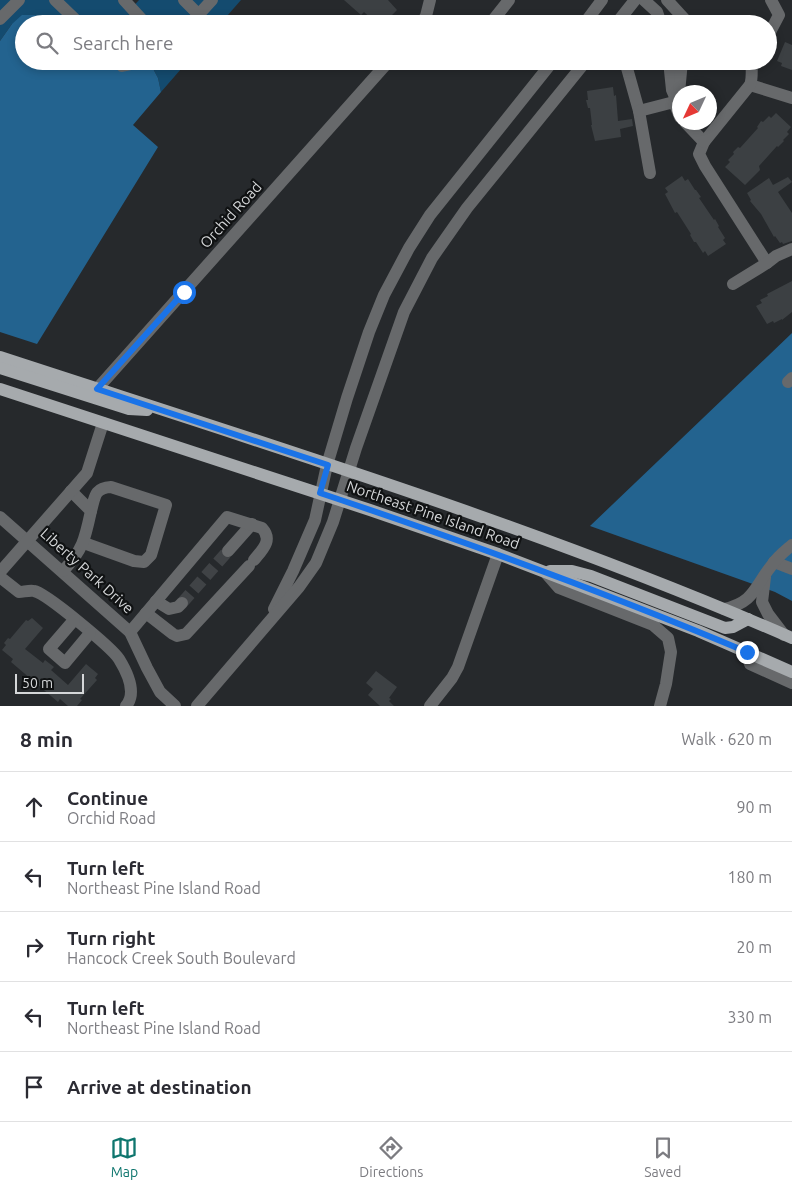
<!DOCTYPE html>
<html lang="en">
<head>
<meta charset="utf-8">
<style>
  body { margin:0; font-family:Ubuntu,sans-serif; background:#f2f2f3; color:#2b2b33 }
  .compass { position:absolute; left:672px; top:85px; width:45px; height:45px; border-radius:50%; background:#fff; box-shadow:0 2px 8px #0003; rotate:226deg }
  .scale { position:absolute; left:15px; bottom:12px; width:69px; box-sizing:border-box; padding-left:5px; border:2px solid #d5d7d9; border-top:0; font-size:14px; line-height:18px; white-space:nowrap; color:#d5d7d9; -webkit-text-stroke:4px #101213; paint-order:stroke }
  .stop { position:absolute; width:15px; height:15px; margin:-11px; border:4px solid #1a73e8; border-radius:50%; background:#fff }
  .stop.end { background:#1a73e8; border-color:#fff; box-shadow:0 1px 5px #0008 }
  .list { margin:0; padding:0; list-style:none }
  h2 { display:flex; justify-content:space-between; align-items:center; height:65px; margin:0; padding:0 20px; font-size:21px }
  h2 small { font-size:16px; font-weight:400; color:#7c7c81 }
  .list li { display:grid; grid-template-columns:32px 1fr auto; gap:15px; align-items:center; box-sizing:border-box; height:70px; padding:0 20px; border-top:1px solid #e1e1e2 }
  .list b { display:block; font-size:19px; white-space:nowrap }
  .list p { margin:0; font-size:16px; white-space:nowrap; color:#7c7c81 }
  .list em { font-size:16px; font-style:normal; color:#7c7c81 }
  .icon { flex:none; width:28px; height:28px; fill:none; stroke:currentColor; stroke-width:2; stroke-linecap:round; stroke-linejoin:round }
  .map { position:relative; flex:none; width:792px; height:706px; overflow:hidden }
  .search { position:absolute; background:#fff; box-shadow:0 2px 8px #0003; left:15px; right:15px; top:15px; height:55px; display:flex; align-items:center; gap:12px; box-sizing:border-box; padding:0 18px; border-radius:28px; color:#7c7c81; font-size:19px }
  .sheet { height:415px; background:#fff }
  nav { display:flex; justify-content:space-around; align-items:center; box-sizing:border-box; height:70px; border-top:1px solid #e1e1e2; background:#fff; font-size:14px; color:#7c7c81 }
  nav a { display:grid; justify-items:center; gap:2px }
  nav .on { color:#0f766e }
  .map>svg:first-child { display:block }
  .green { fill:#144b6f }
  .forest { fill:#23638f }
  .building { fill:#3c4043 }
  .lines { fill:none; stroke-linecap:round; stroke-linejoin:round }
  .minor-tunnel { stroke:#404346; stroke-width:12; stroke-dasharray:12 6; stroke-linecap:butt }
  .minor { stroke:#67696b; stroke-width:12 }
  .major { stroke:#a6aaad; stroke-width:12 }
  .route { stroke:#1a73e8; stroke-width:6 }
  .labels { text-anchor:middle; stroke-width:4.5; stroke-linejoin:round; paint-order:stroke }
  .street-label { font-size:15px; fill:#d5d7d9; stroke:#101213 }
</style>
</head>
<body>
<div class="map">
<svg width="792" height="706" viewBox="0 0 792 706">
  <rect width="100%" height="100%" fill="#26292c"/>
  <!-- green -->
  <g class="green">
    <polygon points="0,0 128,0 130,10 139,0 241,0 220,24 51,24 47,22 12,24 0,41"/>
    <polygon points="149,61 188,61 161,92 158,78"/>
  </g>
  <!-- forest -->
  <g class="forest">
    <polygon points="22,15 35,15 51,24 24,24 24,61 149,61 158,78 161,92 133,125 158,147 37,344 0,332 0,41 12,24"/>
    <polygon points="792,333 792,601 775,592 590,526"/>
  </g>
  <!-- building -->
  <g class="building">
    <polygon points="344,0 388,0 397,10 388,19 393,24 377,24 364,12 361,15"/>
    <polygon points="785,42 792,45 792,70 781,66 782,63 777,61"/>
    <polygon points="613,87 614,96 616,95 618,121 632,119 633,126 620,129 621,137 595,141 591,125 592,125 590,108 588,108 586,100 588,100 587,91"/>
    <polygon points="776,113 791,127 787,132 789,134 783,140 784,141 778,147 777,146 759,166 760,170 745,185 725,167 730,162 728,160 734,154 733,152 738,147 740,148 758,128 757,127 761,121 763,122 769,116 771,118"/>
    <polygon points="682,176 685,181 688,179 695,190 696,190 701,197 699,198 714,220 715,219 719,226 718,227 725,238 723,240 726,244 708,256 705,251 703,253 696,242 694,242 690,235 691,234 677,212 675,213 665,194 668,192 665,188"/>
    <polygon points="788,177 792,182 778,192 792,213 792,241 783,244 782,242 780,243 775,236 774,237 761,214 750,201 751,200 747,193 769,178 773,185"/>
    <polygon points="792,281 792,312 782,320 782,319 774,323 773,321 767,324 756,306 762,303 760,300 768,296 767,294"/>
    <polygon points="32,618 43,628 25,649 43,663 45,660 54,667 51,670 68,685 86,664 98,674 95,678 97,680 80,699 82,700 77,706 68,706 60,699 58,702 11,662 13,659 2,650 6,645 4,643 8,638 10,639 26,620 28,621"/>
    <polygon points="376,671 397,687 389,698 391,699 389,701 394,706 380,706 368,695 373,689 366,683"/>
  </g>
  <g class="lines">
    <!-- minor-tunnel -->
    <polyline class="minor-tunnel" points="182,603 228,551"/>
    <!-- minor -->
    <g class="minor">
      <polyline points="55,0 80,24"/>
      <polyline points="124,0 146,24"/>
      <polyline points="184,0 199,15"/>
      <polyline points="644,0 657,12 661,24"/>
      <polyline points="667,0 689,24"/>
      <polyline points="0,19 19,0"/>
      <polyline points="190,24 212,0"/>
      <polyline points="421,24 426,16 430,0"/>
      <polyline points="490,24 509,0"/>
      <polyline points="584,24 602,0"/>
      <polyline points="616,24 635,0"/>
      <polyline points="768,36 779,15 771,0"/>
      <polyline points="118,61 122,66 146,61"/>
      <polyline points="625,61 639,111 650,173"/>
      <polyline points="669,61 672,90 675,97"/>
      <polyline points="750,85 792,98"/>
      <polyline points="639,111 674,102"/>
      <polyline points="680,117 674,102 675,97 679,93 682,61"/>
      <polyline points="685,122 704,142 699,154 705,166 767,263"/>
      <path d="M704,142l46,-57c3,-7 1,-16 2,-24"/>
      <polyline points="733,284 767,263 776,256 792,249"/>
      <polyline points="788,382 792,378"/>
      <polyline points="97,389 389,61"/>
      <polyline points="0,517 130,632 147,668 160,692 175,706"/>
      <path d="M84,543l50,18 10,1 7,-7 15,-50 -55,-18c-17,1 -16,10 -20,24"/>
      <polyline points="228,551 252,524"/>
      <polyline points="774,562 792,569"/>
      <path d="M63,571c20,-21 22,-32 28,-60l-20,-20"/>
      <polyline points="0,572 87,473 103,423"/>
      <polyline points="545,572 559,588 653,625 668,638 671,652 666,684 660,706"/>
      <path d="M0,577l19,15c4,0 11,-2 15,-1 12,2 78,57 85,68 8,13 18,34 7,47"/>
      <polyline points="765,577 762,602 768,614 784,635"/>
      <polyline points="156,601 169,609 178,607 182,603"/>
      <polyline points="274,609 293,571 315,520 327,465 347,398 369,332 384,295 409,248 430,215 553,61"/>
      <path d="M724,609c31,-7 30,-22 48,-44 5,-8 13,-14 20,-20"/>
      <polyline points="146,613 173,634 177,636 186,634 249,566"/>
      <polyline points="74,620 49,649 65,663 90,633"/>
      <path d="M130,632l97,-115 35,11c11,12 1,21 -8,32"/>
      <polyline points="747,652 750,664 792,683"/>
      <polyline points="197,706 299,587 316,563 333,522 356,448 404,312 432,258 467,208 586,61"/>
      <polyline points="430,706 452,678 458,667 498,554"/>
    </g>
    <!-- major -->
    <g class="major">
      <path d="M0,357c266,87 535,169 792,281"/>
      <polyline points="0,368 129,409 147,410"/>
      <polyline points="0,389 370,510 498,554 698,631 792,672"/>
      <polyline points="550,571 572,571 591,576 725,628 733,627 748,619"/>
    </g>
  </g>
  <g class="lines">
    <!-- route -->
    <path class="route" d="M184,292l-87,97 231,76 -8,28c144,48 287,100 427,159"/>
  </g>
  <g class="labels">
    <!-- street labels -->
    <g class="street-label">
      <text transform="translate(231 215) rotate(-48)" y="5">Orchid Road</text>
      <text transform="translate(433 515) rotate(19)" y="5">Northeast Pine Island Road</text>
      <text transform="translate(87 571) rotate(42)" y="5">Liberty Park Drive</text>
    </g>
  </g>
</svg>
<svg class="compass" viewBox="-18 -18 36 36"><path d="M0-13l5 13h-10z" fill="#e53935"/><path d="M0 13l5-13h-10z" fill="#7c7c81"/></svg>
<div class="scale">50 m</div>
<div class="stop" style="left:184px;top:292px"></div>
<div class="stop end" style="left:747px;top:652px"></div>
<div class="search"><svg class="icon" aria-label="search" viewBox="0 0 24 24"><circle cx="10" cy="10" r="6"/><path d="M15 15l6 6"/></svg>Search here</div>
</div>
<section class="sheet">
<h2>8 min<small>Walk · 620 m</small></h2>
<ul class="list">
<li><svg class="icon" aria-label="ahead" viewBox="0 0 24 24"><path d="M12 20V5M6 11l6-6 6 6"/></svg><div><b>Continue</b><p>Orchid Road</p></div><em>90 m</em></li>
<li><svg class="icon" aria-label="left" viewBox="0 0 24 24"><path d="M17 20v-9H6M10 6l-5 5 5 5"/></svg><div><b>Turn left</b><p>Northeast Pine Island Road</p></div><em>180 m</em></li>
<li><svg class="icon" aria-label="right" viewBox="0 0 24 24"><path d="M7 20v-9h11M14 6l5 5-5 5"/></svg><div><b>Turn right</b><p>Hancock Creek South Boulevard</p></div><em>20 m</em></li>
<li><svg class="icon" aria-label="left" viewBox="0 0 24 24"><path d="M17 20v-9H6M10 6l-5 5 5 5"/></svg><div><b>Turn left</b><p>Northeast Pine Island Road</p></div><em>330 m</em></li>
<li><svg class="icon" aria-label="arrive" viewBox="0 0 24 24"><path d="M6 21V4h12l-3 4 3 4H6"/></svg><div><b>Arrive at destination</b></div></li>
</ul>
</section>
<nav>
<a class="on"><svg class="icon" aria-label="map" viewBox="0 0 24 24"><path d="M3 6l6-2 6 2 6-2v14l-6 2-6-2-6 2zM9 4v14M15 6v14"/></svg>Map</a>
<a><svg class="icon" aria-label="directions" viewBox="0 0 24 24"><path d="M12 3l9 9-9 9-9-9zM9 14v-3h6M13 9l2 2-2 2"/></svg>Directions</a>
<a><svg class="icon" aria-label="saved" viewBox="0 0 24 24"><path d="M7 4h10v16l-5-4-5 4z"/></svg>Saved</a>
</nav>
</body>
</html>
